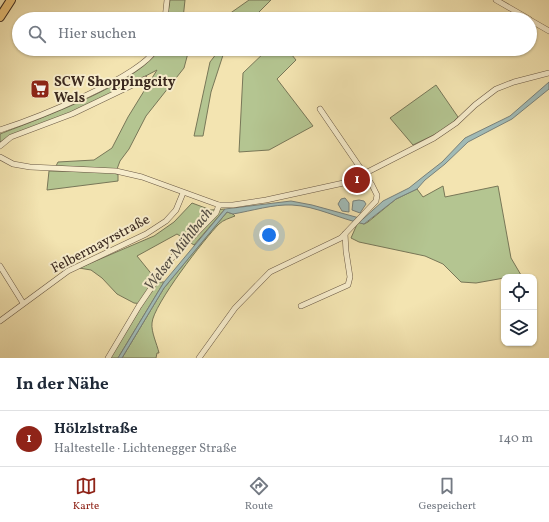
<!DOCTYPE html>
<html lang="de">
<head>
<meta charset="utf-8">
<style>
  body { margin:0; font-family:Vollkorn,serif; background:#f6f6f7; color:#1f2937 }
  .controls { position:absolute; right:12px; bottom:12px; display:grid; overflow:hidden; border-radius:8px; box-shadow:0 1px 3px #0004 }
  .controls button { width:36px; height:36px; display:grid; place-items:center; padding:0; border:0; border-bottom:1px solid #e0e1e3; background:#fff; color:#1f2937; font:20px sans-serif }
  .you { position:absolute; left:269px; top:235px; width:14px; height:14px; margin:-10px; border:3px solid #fff; border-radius:50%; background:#1a73e8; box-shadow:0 0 0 6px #1a73e833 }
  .badge { display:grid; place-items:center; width:26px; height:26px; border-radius:50%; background:#8f2418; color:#fff; font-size:13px; font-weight:700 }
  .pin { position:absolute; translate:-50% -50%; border:2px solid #fff; box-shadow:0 1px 4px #0006 }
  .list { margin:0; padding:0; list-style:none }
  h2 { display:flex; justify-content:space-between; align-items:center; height:52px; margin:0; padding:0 16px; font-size:17px }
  h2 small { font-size:13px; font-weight:400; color:#747a83 }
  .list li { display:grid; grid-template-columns:26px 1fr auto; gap:12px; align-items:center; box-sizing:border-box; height:56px; padding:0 16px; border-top:1px solid #e0e1e3 }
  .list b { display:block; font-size:15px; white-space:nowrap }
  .list p { margin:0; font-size:13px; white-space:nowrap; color:#747a83 }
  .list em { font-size:13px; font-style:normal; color:#747a83 }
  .icon { flex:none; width:22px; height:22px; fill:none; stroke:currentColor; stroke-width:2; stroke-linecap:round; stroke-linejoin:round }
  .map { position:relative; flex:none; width:549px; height:358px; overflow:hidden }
  .search { position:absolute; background:#fff; box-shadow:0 1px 3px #0004; left:12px; right:12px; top:12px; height:44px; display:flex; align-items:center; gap:10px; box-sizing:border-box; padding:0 14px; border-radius:22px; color:#747a83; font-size:15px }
  .sheet { height:108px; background:#fff }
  nav { display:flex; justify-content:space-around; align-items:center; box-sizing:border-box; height:56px; border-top:1px solid #e0e1e3; background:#fff; font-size:11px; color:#747a83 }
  nav a { display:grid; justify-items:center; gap:2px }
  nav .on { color:#8f2418 }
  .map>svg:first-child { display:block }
  .green { fill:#b4c591; stroke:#787758 }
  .water { fill:#a1bcb8; stroke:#78817b }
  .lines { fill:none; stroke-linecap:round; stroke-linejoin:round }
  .minor-casing { stroke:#695844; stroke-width:6 }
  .primary-casing { stroke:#3b291f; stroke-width:10 }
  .minor { stroke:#f7edcc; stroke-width:5 }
  .primary { stroke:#eac278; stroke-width:8 }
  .labels { text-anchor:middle; stroke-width:4; stroke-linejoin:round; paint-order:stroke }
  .poi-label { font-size:14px; font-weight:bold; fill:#3b291f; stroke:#f7edcc; text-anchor:start }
  .street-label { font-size:14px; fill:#3b291f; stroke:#f7edcc }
  .water-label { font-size:15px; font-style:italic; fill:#544e45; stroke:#f7edcc }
</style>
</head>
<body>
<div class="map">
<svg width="549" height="358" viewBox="0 0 549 358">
  <rect width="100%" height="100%" fill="#f3e4b1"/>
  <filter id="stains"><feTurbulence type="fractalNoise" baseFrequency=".005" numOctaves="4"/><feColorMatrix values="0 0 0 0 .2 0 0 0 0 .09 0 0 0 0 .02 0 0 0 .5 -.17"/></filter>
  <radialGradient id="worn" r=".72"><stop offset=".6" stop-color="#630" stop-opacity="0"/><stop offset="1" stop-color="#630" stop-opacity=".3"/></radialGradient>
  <!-- green -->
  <g class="green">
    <polygon points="170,0 185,0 183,19 167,19"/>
    <polygon points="249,0 271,0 252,19 222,19"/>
    <path d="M159,49h24l-1,2 6,2 -4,15 -38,48 -17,33 -9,12 -3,8 -61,-3 2,-4 36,-2 18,-12 16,-31 29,-47 -61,32 -96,40v-8c38,-15 140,-51 159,-85z"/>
    <polygon points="220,49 225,49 211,92 203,136 194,136 210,62"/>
    <polygon points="268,49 287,49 296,60 277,79 313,126 269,150 239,152 243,73"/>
    <polygon points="436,85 458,117 446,129 413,145 390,118"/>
    <polygon points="49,171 105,172 118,174 118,181 47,190"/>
    <polygon points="443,186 445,197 498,186 511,258 521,275 476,283 461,282 443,264 425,256 359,242 351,238 358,222 364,224 368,222 396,199 417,189 423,197"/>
    <polygon points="192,203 211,210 225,209 194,245 177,234 137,256 158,282 164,282 118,358 110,358 143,304 134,303 117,294 102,278 91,270 79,268 154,236 174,222"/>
    <path d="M227,212l6,2 2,2c-5,2 -12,4 -16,8 -14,14 -66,81 -67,99 -1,9 5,21 7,30h-2l-1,5h-34l42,-70z"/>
  </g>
  <!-- water -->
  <g class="water">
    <path d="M549,82v7l-37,30 -44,23 -23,22 -20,16 -8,9 -21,10 -32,25c-24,-5 -48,-18 -72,-19 -18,-1 -41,6 -59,9l-6,-2 -63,76 -42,70h-4l46,-76 61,-73 66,-8 21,4 51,14 20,-18 26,-13 15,-12 18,-14 23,-24 45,-22z"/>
    <polygon points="345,198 349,203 349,212 342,211 338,204 341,199"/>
    <polygon points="359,200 364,201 366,204 360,213 352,210 353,201"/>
  </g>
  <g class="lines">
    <!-- minor casing -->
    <g class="minor-casing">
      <g id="minor">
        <polyline points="496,0 529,19"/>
        <polyline points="165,19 167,0"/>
        <polyline points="530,20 549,31"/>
        <path d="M0,130c34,-11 139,-52 156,-81"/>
        <polyline points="0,146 11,137 72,114 145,79"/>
        <polyline points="0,157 13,164 30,167 116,171 142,177 219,205 233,205 266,200 348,182 434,138 456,123 475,105 496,89 514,82 549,73"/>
        <polyline points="0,266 23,303"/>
        <polyline points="301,306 348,285 350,277 346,251 345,234"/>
        <polyline points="0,321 68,271 146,234 166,221 176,210 183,193"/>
        <polyline points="108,358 139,306 171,259 216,213 219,205"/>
        <polyline points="199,358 235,308 270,272 341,238 376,201 377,195 372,185 320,109"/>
      </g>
    </g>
    <!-- primary casing -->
    <g class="primary-casing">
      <polyline id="primary" points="0,17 11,0"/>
    </g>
    <!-- minor -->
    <use href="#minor" class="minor"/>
    <!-- primary -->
    <use href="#primary" class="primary"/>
  </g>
  <!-- icons -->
  <defs>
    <g id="supermarket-square" transform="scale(1)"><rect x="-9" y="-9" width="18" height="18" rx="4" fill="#8f2418" stroke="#f7edcc"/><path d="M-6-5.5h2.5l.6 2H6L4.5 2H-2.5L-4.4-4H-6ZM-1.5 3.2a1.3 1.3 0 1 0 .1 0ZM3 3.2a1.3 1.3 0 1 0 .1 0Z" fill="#fff"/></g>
  </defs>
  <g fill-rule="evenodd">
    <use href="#supermarket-square" x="40" y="89"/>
  </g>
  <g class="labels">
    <!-- poi labels -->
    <g class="poi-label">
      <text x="54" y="86">SCW Shoppingcity<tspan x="54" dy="16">Wels</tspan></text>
    </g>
    <!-- street labels -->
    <g class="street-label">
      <text transform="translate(100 243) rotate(-28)" y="5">Felbermayrstraße</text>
    </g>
    <!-- water labels -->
    <g class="water-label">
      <text transform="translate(178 249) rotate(-52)" y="5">Welser Mühlbach</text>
    </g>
  </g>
  <rect width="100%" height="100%" filter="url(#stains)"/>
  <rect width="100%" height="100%" fill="url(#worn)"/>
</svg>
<div class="controls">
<button><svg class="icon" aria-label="locate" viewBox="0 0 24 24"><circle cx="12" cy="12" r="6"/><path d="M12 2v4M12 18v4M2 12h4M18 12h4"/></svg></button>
<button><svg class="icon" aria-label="layers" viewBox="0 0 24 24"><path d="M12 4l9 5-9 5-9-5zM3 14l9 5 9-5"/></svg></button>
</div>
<div class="you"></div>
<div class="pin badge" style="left:357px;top:180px">1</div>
<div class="search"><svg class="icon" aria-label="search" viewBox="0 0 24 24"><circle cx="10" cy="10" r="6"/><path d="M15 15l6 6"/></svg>Hier suchen</div>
</div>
<section class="sheet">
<h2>In der Nähe<small></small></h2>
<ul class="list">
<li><span class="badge">1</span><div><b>Hölzlstraße</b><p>Haltestelle · Lichtenegger Straße</p></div><em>140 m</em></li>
</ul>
</section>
<nav>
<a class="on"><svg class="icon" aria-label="map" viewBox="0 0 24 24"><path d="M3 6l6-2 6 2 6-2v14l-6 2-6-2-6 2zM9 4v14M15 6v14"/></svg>Karte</a>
<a><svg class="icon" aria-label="directions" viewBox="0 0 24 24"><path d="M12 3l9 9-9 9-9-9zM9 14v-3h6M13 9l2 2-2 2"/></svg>Route</a>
<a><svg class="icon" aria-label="saved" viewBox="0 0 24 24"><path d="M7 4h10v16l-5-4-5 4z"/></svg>Gespeichert</a>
</nav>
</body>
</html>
